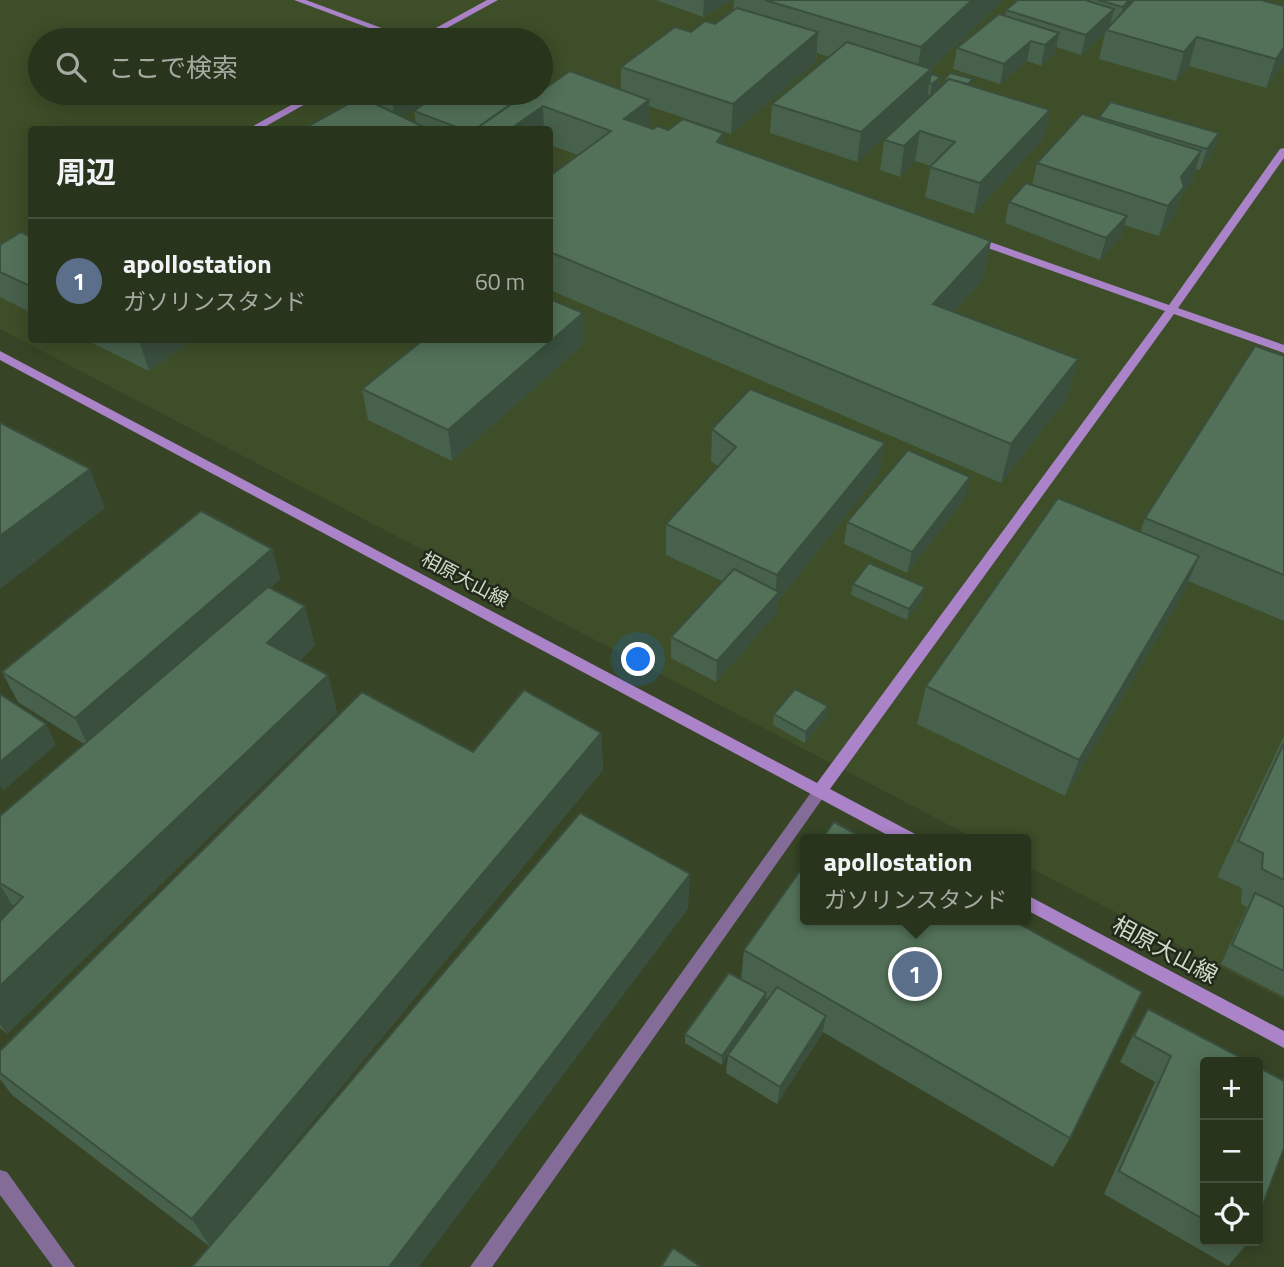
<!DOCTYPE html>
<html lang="ja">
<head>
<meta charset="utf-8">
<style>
  body { margin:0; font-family:"Titillium Web","Noto Sans JP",sans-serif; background:#313c25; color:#f1f3f6 }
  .controls { position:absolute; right:21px; bottom:21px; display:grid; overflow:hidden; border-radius:7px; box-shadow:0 4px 18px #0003 }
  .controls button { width:63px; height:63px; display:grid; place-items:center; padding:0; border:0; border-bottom:2px solid #454f3b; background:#29341c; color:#f1f3f6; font:35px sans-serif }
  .you { position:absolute; left:639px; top:660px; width:24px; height:24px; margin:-18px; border:5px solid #fff; border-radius:50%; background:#1a73e8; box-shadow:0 0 0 10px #1a73e833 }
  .badge { display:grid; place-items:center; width:46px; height:46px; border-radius:50%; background:#bca0f2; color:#fff; font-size:23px; font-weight:700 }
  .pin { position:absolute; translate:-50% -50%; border:4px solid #fff; box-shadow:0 2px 7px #0006 }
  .popup { position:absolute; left:800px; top:834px; width:231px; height:91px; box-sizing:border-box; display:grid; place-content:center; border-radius:7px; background:#29341c; filter:drop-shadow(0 2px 5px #0005); font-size:23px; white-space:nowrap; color:#a5aaa3 }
  .popup b { font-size:26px; color:#f1f3f6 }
  .popup::after { content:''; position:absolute; left:50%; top:100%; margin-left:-14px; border:14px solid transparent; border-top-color:#29341c }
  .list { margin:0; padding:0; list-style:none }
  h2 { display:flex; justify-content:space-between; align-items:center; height:91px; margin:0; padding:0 28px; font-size:30px }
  h2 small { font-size:23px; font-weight:400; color:#a5aaa3 }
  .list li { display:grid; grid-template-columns:46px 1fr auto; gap:21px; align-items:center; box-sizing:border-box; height:126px; padding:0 28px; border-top:2px solid #454f3b }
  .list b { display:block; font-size:26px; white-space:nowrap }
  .list p { margin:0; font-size:23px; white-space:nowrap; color:#a5aaa3 }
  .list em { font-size:23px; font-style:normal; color:#a5aaa3 }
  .icon { flex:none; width:38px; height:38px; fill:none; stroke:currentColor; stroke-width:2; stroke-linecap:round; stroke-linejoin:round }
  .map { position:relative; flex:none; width:1284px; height:1267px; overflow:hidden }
  .search { position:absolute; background:#29341c; box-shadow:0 4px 18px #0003; left:28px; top:28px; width:525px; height:77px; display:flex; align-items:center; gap:18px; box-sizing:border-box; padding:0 24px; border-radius:38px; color:#a5aaa3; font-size:26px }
  .panel { position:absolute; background:#29341c; box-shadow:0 4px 18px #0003; left:28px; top:126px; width:525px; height:217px; border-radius:7px }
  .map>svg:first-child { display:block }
  .built { fill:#3d4e28; fill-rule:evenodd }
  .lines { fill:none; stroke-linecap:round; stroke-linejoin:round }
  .street { fill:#846c98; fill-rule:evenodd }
  .secondary { fill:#aa83c9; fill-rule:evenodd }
  .wall { fill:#47614c; fill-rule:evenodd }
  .shaded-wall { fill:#3a4f3e }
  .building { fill:#537158; stroke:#3a4f3e; stroke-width:2 }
  .labels { text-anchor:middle; stroke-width:5; stroke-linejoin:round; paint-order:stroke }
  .street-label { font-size:19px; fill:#cfd9c6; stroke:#22291b }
  .near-street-label { font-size:23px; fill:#cfd9c6; stroke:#22291b }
</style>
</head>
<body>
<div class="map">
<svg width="1284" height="1267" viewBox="0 0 1284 1267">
  <rect width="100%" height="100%" fill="#374526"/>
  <!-- built -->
  <path class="built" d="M0,0h1284v1000l-259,-135v-26h-49l-976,-510zM40,40h501v53h-501zM32,130h518v210h-518z"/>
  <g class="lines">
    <!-- street -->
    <g class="street">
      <polygon points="820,785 825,787 828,791 825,795 492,1267 470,1267 815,787"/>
      <polygon points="0,1170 7,1172 75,1267 53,1267 0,1195"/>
    </g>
    <!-- secondary -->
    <g class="secondary">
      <polygon points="294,0 306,0 414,40 401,40"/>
      <polygon points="487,0 498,0 425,40 414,40"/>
      <polygon points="541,84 566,93 568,95 563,98 541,90"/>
      <polygon points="313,93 325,93 259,130 246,130"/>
      <polygon points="1284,148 1284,158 1178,308 1284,345 1284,353 1174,314 830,789 915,834 917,839 895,839 0,360 0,351 817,783 1165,311 971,242 971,238 979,238 1169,305 1280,149"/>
      <polygon points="1025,894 1284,1031 1284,1048 1025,909"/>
    </g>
  </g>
  <!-- wall -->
  <g class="wall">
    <polygon points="656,0 732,0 703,17"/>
    <polygon points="734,0 1004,0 931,69 931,74 941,77 939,88 930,95 927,94 927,99 857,162 770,133 772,104 829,57 817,53 816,62 731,134 649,106 649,128 653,129 668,130 723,144 991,241 983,280 954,312 1078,359 1067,398 1001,483 550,290 550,175 551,175 578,155 550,145 550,130 301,130 348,104 347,104 345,93 426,93 427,101 402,116 416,123 414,111 437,94 437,93 490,93 514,102 537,94 621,90 621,67 691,32 715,24 733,11"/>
    <polygon points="1018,0 1261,0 1284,62 1266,88 1189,66 1176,81 1099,59 1105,33 1081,55 1056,47 1055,53 1041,66 1027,61 1000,84 953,69 957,48 1005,16 1006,10"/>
    <polygon points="944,80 972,86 1050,110 1043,139 974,214 925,197 931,166 915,161 900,177 880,170 884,140 943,84"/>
    <polygon points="1099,117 1219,133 1212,154 1200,170 1196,169 1192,182 1181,195 1174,217 1159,236 1124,225 1121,237 1100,260 1005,223 1009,202 1032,185 1037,163 1098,119"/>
    <polygon points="32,237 32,313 0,297 0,245"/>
    <polygon points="86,340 192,340 149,371"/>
    <polygon points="584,344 452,461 368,420 362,389"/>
    <polygon points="1284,356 1284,621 1188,581 1183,594 1065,796 917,724 926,686 1140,532 1145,518"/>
    <polygon points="712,429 885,443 879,474 778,601 777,613 716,682 671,658 671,637 722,581 666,555 666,524 718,466 711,461"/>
    <polygon points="965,499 907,573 844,544 847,522"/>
    <polygon points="272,549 280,579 270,588 315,645 300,660 328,675 337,713 7,1034 0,1028 0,816 84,744 18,702 2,672"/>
    <polygon points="853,584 922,598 907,620 851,595"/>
    <polygon points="774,714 826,717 805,743 773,725"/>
    <polygon points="601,733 603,770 219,1235 688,909 209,1246 12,1095 0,1079 0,1051"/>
    <polygon points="1284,736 1284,997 1221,964 1247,907 1241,904 1242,888 1217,877"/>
    <path d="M744,950l326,188 -17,29 -230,-135 -46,72 -51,-31 2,-18 -6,10 -37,-22v-9l56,-55zM765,998l3,2 -31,42 28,-39z"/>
    <polygon points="1148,1009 1205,1062 1205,1241 1249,1241 1247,1244 1228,1266 1104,1194 1155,1082 1120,1062 1133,1035"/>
  </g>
  <!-- shaded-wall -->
  <g class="shaded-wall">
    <polygon points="704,0 732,0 703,17"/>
    <polygon points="972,0 1004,0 915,84 921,47"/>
    <polygon points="1129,0 1144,0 1118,27 1123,7"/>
    <polygon points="1114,9 1109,29 1106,30 1105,33 1081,55 1086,35"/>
    <polygon points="818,32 816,62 731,134 733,104"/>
    <polygon points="1059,33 1055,53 1041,66 1045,45"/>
    <polygon points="1197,37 1189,66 1176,81 1184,52"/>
    <polygon points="1031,41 1027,61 1000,84 1004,64"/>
    <polygon points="1284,47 1284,62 1266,88 1276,59"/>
    <polygon points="931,69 927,99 857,162 861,132"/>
    <polygon points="941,77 939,88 930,95 932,84"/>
    <polygon points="404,93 426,93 427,101 395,121 392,100"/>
    <polygon points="649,100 649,137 624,119"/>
    <polygon points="543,106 544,130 494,130"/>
    <polygon points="1050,110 1043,139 974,214 980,183"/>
    <polygon points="920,131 915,161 900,177 904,146"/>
    <polygon points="723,133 721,171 717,142"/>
    <polygon points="1219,133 1212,154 1200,170 1207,149"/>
    <polygon points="1201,151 1192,182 1181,195 1174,217 1159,236 1168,206 1181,177"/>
    <polygon points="1127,216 1121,237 1100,260 1106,238"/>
    <polygon points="991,241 983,280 926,343 933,304"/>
    <polygon points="583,313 584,344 452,461 448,430"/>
    <polygon points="139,340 192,340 149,371"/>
    <polygon points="1078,359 1067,398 1001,483 1011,444"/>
    <polygon points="885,443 879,474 778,601 777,613 716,682 717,661 775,596 777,575"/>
    <polygon points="90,469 105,508 0,589 0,536"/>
    <polygon points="970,477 965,499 907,573 912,552"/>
    <polygon points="272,549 280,579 89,748 75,718"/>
    <polygon points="1199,556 1183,594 1065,796 1079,760"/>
    <polygon points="925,587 922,598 907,620 909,609"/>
    <polygon points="305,606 315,645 278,681 267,643"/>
    <polygon points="328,675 337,713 7,1034 0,1024 0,986"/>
    <polygon points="828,706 826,717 805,743 806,732"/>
    <polygon points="46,724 56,745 3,791 0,786 0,762"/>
    <polygon points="601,733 603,770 210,1246 192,1219"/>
    <polygon points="690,874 688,909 419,1267 389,1267"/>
    <polygon points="0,885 19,916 0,935"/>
    <polygon points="766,993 765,1003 722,1065 722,1056"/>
    <polygon points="826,1016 822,1034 777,1104 780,1087"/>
  </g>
  <!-- building -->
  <g class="building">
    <polygon points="765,0 972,0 921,47"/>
    <polygon points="1018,0 1085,0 1114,9 1086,35 1006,10"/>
    <polygon points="1098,0 1129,0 1123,7"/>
    <polygon points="1134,0 1261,0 1284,6 1284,47 1276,59 1197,37 1184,52 1106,30"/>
    <polygon points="737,8 818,32 733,104 621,67 675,27 691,32 705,21 715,24"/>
    <polygon points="999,14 1059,33 1045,45 1031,41 1004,64 957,48"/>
    <polygon points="847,42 931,69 861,132 772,104"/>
    <polygon points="570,71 649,100 624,119 653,129 658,126 668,130 683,119 723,133 717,142 991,241 933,304 1078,359 1011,444 550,252 550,175 551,175 611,131 543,106 509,130 474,130 527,93 537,94 541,93 541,91"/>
    <polygon points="950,73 973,79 968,84 949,79 947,81 944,80"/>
    <polygon points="931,74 941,77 932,84 929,83"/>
    <polygon points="949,79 1050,110 980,183 930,167 955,142 920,131 904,146 884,140"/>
    <polygon points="371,93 404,93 392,100"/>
    <polygon points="439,93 490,93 514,102 474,130 464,130 414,111"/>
    <polygon points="361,97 430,130 301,130"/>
    <polygon points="1111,102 1219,133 1207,149 1099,117"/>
    <polygon points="1082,114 1201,151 1181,177 1184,187 1168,206 1037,163"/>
    <polygon points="1026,183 1127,216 1106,238 1009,202"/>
    <polygon points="21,232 32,237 32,287 0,272 0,245"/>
    <polygon points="550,299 583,313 448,430 362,389 423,340 550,340"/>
    <polygon points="1255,346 1284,356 1284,575 1145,518"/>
    <polygon points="750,389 885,443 777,575 666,524 736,447 712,429"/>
    <polygon points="0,423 90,469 0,536"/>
    <polygon points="908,450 970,477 912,552 847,522"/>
    <polygon points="1058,498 1199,556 1079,760 926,686"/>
    <polygon points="201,511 272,549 75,718 2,672"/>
    <polygon points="869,563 925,587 909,609 853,584"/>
    <polygon points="734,569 779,592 717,661 671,637"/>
    <polygon points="268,587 305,606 267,643 328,675 0,986 0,921 23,897 0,883 0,816"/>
    <polygon points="795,689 828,706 806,732 774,714"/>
    <polygon points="524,690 601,733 192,1219 0,1073 0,1051 362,692 473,752"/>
    <polygon points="0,694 46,724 0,762"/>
    <polygon points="1284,743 1284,880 1262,869 1263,853 1238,841"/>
    <polygon points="580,813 690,874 389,1267 192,1267"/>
    <polygon points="834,822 865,839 822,839"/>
    <polygon points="805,864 805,920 1012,920 1142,992 1070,1138 744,950"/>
    <polygon points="1255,893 1284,907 1284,971 1232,945"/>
    <polygon points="729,973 766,993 722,1056 685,1034"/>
    <polygon points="777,987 826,1016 780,1087 728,1055"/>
    <polygon points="1148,1009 1249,1062 1205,1062 1205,1220 1119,1171 1171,1056 1134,1036"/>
    <polygon points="1258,1067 1284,1081 1284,1148 1258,1217"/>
    <polygon points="673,1248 701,1267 661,1267"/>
  </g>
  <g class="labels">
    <!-- street labels -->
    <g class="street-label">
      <text transform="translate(465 579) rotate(28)" y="7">相原大山線</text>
    </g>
    <!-- near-street labels -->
    <g class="near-street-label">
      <text transform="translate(1165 950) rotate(28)" y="8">相原大山線</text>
    </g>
  </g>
</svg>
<div class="controls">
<button>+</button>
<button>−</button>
<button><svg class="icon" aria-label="locate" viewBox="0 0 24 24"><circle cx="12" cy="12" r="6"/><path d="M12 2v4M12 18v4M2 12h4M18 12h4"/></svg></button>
</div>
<div class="you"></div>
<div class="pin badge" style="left:915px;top:974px;background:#5c6f8a">1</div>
<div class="popup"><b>apollostation</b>ガソリンスタンド</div>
<div class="search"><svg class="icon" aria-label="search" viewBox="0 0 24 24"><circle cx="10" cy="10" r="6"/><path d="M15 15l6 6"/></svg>ここで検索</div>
<section class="panel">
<h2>周辺<small></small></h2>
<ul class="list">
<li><span class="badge" style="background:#5c6f8a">1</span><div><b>apollostation</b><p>ガソリンスタンド</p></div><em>60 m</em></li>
</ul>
</section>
</div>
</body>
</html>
